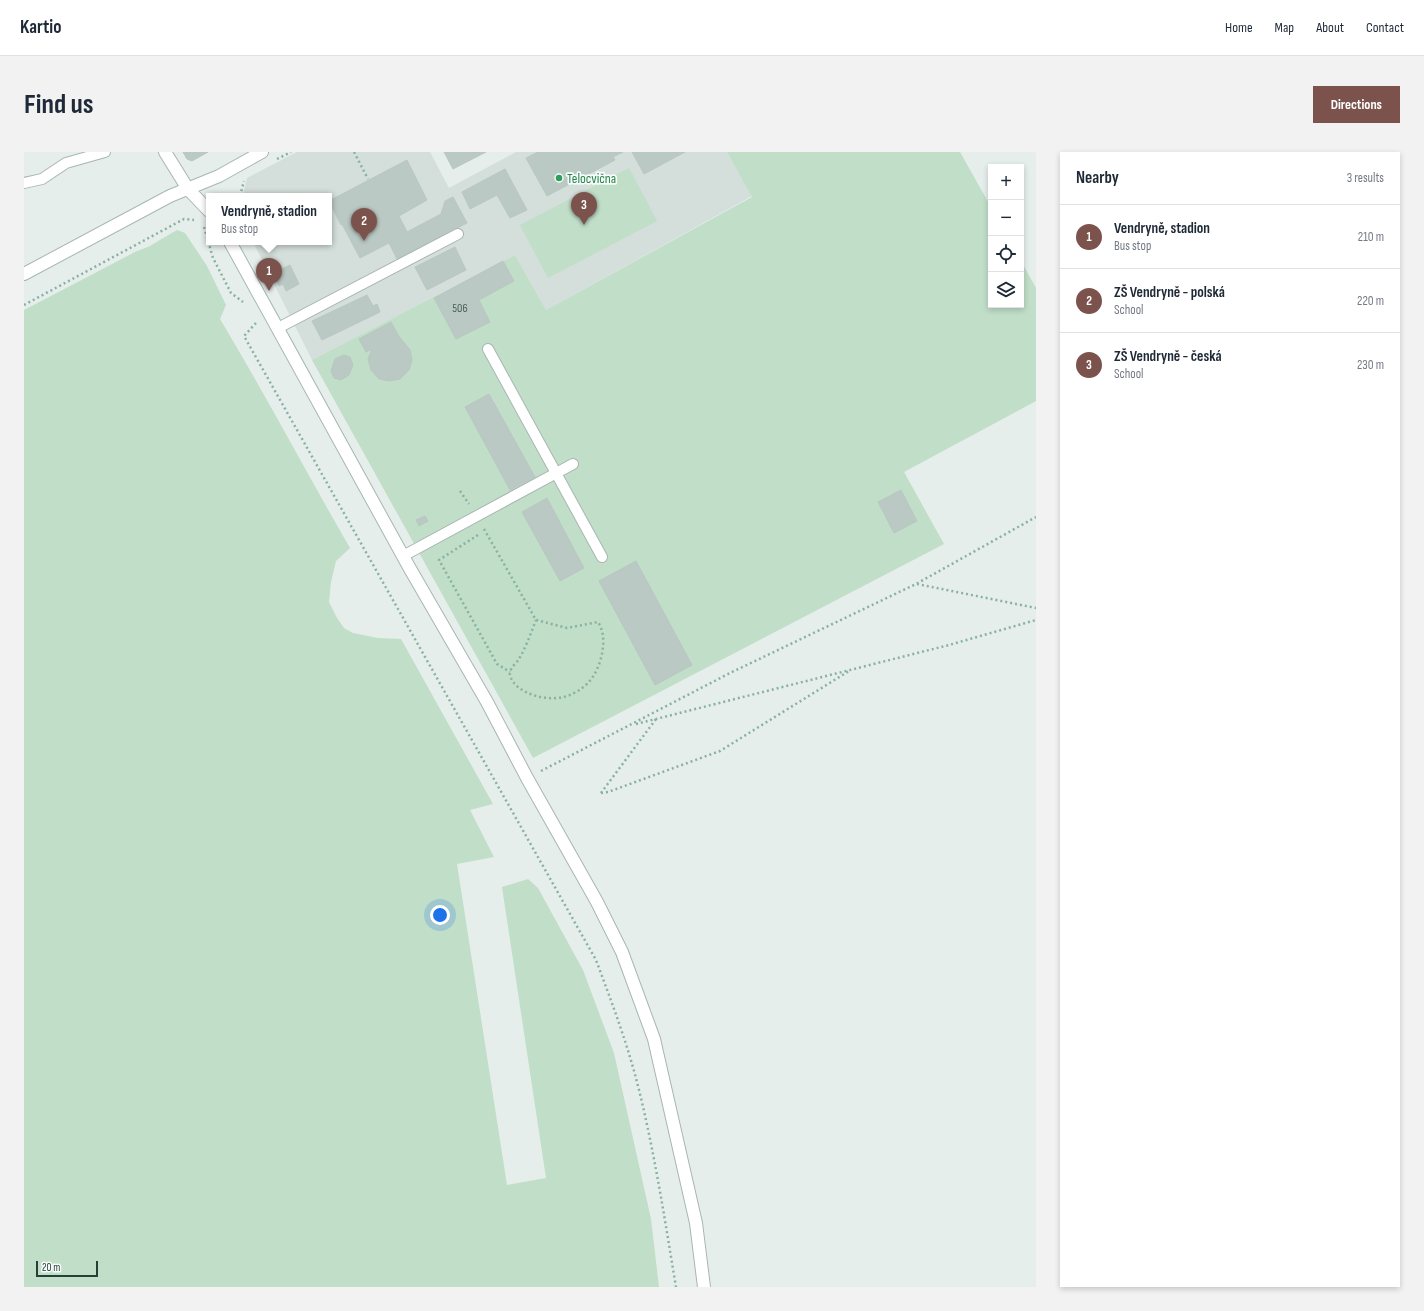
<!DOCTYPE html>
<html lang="en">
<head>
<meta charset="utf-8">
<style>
  body { margin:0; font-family:"Sofia Sans Condensed",sans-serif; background:#f2f2f3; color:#1f2937 }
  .controls { position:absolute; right:12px; top:12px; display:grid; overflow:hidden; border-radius:0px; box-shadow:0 2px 6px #0003 }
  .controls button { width:36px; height:36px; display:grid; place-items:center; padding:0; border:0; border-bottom:1px solid #e0e1e3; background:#fff; color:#1f2937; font:20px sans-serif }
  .scale { position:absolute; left:12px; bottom:10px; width:62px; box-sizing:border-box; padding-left:4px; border:2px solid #254039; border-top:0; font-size:11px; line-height:14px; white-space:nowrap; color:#254039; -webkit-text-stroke:3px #f7fbf9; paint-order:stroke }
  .you { position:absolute; left:416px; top:763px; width:14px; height:14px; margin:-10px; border:3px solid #fff; border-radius:50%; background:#1a73e8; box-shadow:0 0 0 6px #1a73e833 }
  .badge { display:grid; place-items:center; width:26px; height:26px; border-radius:50%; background:#7c534c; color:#fff; font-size:13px; font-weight:700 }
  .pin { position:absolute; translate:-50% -33px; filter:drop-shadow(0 1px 2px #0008) }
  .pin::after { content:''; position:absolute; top:21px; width:14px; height:12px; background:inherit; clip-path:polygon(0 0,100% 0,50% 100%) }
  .popup { position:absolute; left:182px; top:41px; width:126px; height:52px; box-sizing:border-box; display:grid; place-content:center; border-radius:0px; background:#fff; filter:drop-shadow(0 1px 3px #0005); font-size:13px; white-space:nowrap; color:#747a83 }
  .popup b { font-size:15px; color:#1f2937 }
  .popup::after { content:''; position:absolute; left:50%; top:100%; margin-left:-8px; border:8px solid transparent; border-top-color:#fff }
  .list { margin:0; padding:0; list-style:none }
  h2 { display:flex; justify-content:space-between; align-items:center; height:52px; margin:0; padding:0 16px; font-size:17px }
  h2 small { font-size:13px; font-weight:400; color:#747a83 }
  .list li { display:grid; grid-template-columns:26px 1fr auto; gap:12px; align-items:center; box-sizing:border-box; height:64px; padding:0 16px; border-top:1px solid #e0e1e3 }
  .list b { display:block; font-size:15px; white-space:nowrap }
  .list p { margin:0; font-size:13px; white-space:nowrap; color:#747a83 }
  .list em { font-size:13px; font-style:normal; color:#747a83 }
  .icon { flex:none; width:22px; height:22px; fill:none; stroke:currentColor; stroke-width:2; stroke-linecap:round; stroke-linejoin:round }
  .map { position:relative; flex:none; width:1012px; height:1135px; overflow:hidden; border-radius:0px }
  header { display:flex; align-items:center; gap:24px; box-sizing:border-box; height:56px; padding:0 20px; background:#fff; border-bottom:1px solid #e0e1e3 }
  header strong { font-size:19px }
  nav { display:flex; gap:22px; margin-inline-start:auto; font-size:14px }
  .intro { display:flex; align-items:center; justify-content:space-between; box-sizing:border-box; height:96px; padding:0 24px }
  h1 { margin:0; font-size:28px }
  .button { padding:10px 18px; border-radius:0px; background:#7c534c; color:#fff; font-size:14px; font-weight:700 }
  main { display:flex; gap:24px; padding:0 24px }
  aside { flex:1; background:#fff; border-radius:0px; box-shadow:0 2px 6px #0003 }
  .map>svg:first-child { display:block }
  .built { fill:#d4deda }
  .green { fill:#c0dec8 }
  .building { fill:#bbc9c4; stroke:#b8c8c1 }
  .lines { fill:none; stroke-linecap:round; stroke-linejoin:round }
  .service-casing { stroke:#a8b6b2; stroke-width:12 }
  .minor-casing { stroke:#a8b6b2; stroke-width:14 }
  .tertiary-casing { stroke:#a8b6b2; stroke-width:14 }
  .path { stroke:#88b1a4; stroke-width:2.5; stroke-dasharray:2 3; stroke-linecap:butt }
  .service { stroke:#fff; stroke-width:10 }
  .minor { stroke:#fff; stroke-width:12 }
  .tertiary { stroke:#fff; stroke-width:12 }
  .leisure-dot { fill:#2e9e5b; stroke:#f7fbf9; stroke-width:1.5 }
  .labels { text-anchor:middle; stroke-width:3.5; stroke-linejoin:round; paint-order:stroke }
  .number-label { font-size:12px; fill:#4a625c }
  .leisure-label { font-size:14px; fill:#27864d; stroke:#f7fbf9; text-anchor:start }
</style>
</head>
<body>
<header>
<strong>Kartio</strong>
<nav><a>Home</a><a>Map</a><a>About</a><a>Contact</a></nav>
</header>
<div class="intro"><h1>Find us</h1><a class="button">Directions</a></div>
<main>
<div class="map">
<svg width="1012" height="1135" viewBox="0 0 1012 1135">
  <rect width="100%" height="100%" fill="#e6eeeb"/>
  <!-- built -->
  <polygon class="built" points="273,0 406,0 425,36 492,0 703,0 728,44 522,158 491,103 288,208 229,90 305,90 305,44 219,44 223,26"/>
  <!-- green -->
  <g class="green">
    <polygon points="703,0 936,0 967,55 967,153 997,153 997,109 1012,136 1012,249 880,320 920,392 509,606 288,208 491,103 522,158 728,45"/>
    <polygon points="605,16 633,69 524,126 496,73"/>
    <path d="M153,78l8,3 22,33 19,39 -6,14c45,75 86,153 130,229l-14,13 -5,21 -2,20 8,16 7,10 9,5 25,5 23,1 92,165 -23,6 24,47 -37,7 50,321 39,-7 -44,-291 26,-8 10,9 45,82 31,83 37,166 8,68h-635v-977l113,-59 11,-4z"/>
  </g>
  <!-- building -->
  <g class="building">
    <polygon points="159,0 184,0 168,9 163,7"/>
    <polygon points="420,0 462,0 429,17"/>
    <polygon points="514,0 599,0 589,5 591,8 523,44 502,6"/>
    <polygon points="608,0 661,0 620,22"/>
    <polygon points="383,8 403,48 375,64 383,80 417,62 421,49 429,45 443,71 373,107 365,91 336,106 318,72 317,73 305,49"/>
    <polygon points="481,17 503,58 486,66 473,43 446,57 438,40"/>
    <polygon points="431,95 442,118 403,138 391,115"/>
    <polygon points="479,109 490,129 455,148 466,170 432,187 410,146"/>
    <polygon points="266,113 275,132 262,139 259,132 255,134 252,128 256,126 252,120"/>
    <polygon points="343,143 349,154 353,152 356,160 298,188 288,169"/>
    <polygon points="367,170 374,183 386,198 388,208 385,218 376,227 365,229 355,227 347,218 344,207 348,197 342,200 335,187"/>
    <polygon points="320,203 326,205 329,213 325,223 317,228 310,226 307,219 311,207"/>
    <polygon points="465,242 511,325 486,338 441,255"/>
    <polygon points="877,338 893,369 870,381 854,350"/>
    <polygon points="523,346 560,416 536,429 498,360"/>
    <polygon points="401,364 404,369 395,374 392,368"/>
    <polygon points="612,409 668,513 631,533 575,429"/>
  </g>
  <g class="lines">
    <!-- service casing -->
    <g class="service-casing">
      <g id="service">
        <polyline points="0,31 18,27 42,11 81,0"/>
        <polyline points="254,176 434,82"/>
        <polyline points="464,197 578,405"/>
        <polyline points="379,404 549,312"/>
      </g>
    </g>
    <!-- minor casing -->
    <g class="minor-casing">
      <polyline id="minor" points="141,0 164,37"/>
    </g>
    <!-- tertiary casing -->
    <g class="tertiary-casing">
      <g id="tertiary">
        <polyline points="164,37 185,59"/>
        <polyline points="206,90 385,415 463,550 503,626 573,750 598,800 630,887 672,1071 680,1135"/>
        <polyline points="0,122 146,44 195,24 238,0"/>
      </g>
    </g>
    <!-- path -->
    <g class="path">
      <polyline points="330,0 344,27"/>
      <polyline points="253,7 267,0"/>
      <polyline points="216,44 220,29"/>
      <polyline points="180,75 189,106 207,141 219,150"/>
      <polyline points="0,153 160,67 170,68"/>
      <path d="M232,171l-12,13 352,624c16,43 32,85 43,130 16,65 26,131 37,197"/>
      <polyline points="436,339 445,352"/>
      <path d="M460,377l52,91 31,8 31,-6c7,11 6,24 3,36 -4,15 -12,28 -27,35 -17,10 -47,5 -60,-10 -2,-3 -5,-7 -4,-11 1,-4 6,-9 9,-13 7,-12 12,-26 17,-39"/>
      <polyline points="454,383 415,408 473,512 486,520"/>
      <polyline points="893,432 1012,456"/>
      <polyline points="612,572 925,493 1012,468"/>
      <polyline points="517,619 706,521 892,432 1012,365"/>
      <polyline points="577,641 584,640 696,599 825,519"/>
      <polyline points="577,641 632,567"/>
    </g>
    <!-- service -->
    <use href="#service" class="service"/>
    <!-- minor -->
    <use href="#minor" class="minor"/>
    <!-- tertiary -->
    <use href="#tertiary" class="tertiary"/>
  </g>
  <!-- markers -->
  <circle class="leisure-dot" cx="535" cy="26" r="4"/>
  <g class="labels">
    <!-- number labels -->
    <g class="number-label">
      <text x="436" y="160">506</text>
    </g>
    <!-- leisure labels -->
    <g class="leisure-label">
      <text x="543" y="31">Telocvična</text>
    </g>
  </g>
</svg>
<div class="controls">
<button>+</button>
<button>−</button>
<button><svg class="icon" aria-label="locate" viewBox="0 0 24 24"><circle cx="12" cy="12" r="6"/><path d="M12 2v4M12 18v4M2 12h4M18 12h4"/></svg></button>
<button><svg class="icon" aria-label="layers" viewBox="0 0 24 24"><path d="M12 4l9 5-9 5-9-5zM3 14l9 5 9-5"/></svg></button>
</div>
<div class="scale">20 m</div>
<div class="you"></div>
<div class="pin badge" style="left:245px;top:139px">1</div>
<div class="popup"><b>Vendryně, stadion</b>Bus stop</div>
<div class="pin badge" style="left:340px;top:89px">2</div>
<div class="pin badge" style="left:560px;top:73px">3</div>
</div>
<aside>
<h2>Nearby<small>3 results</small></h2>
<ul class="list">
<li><span class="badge">1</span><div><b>Vendryně, stadion</b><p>Bus stop</p></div><em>210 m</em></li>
<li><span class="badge">2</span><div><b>ZŠ Vendryně - polská</b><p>School</p></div><em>220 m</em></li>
<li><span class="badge">3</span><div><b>ZŠ Vendryně - česká</b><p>School</p></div><em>230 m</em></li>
</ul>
</aside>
</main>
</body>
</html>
